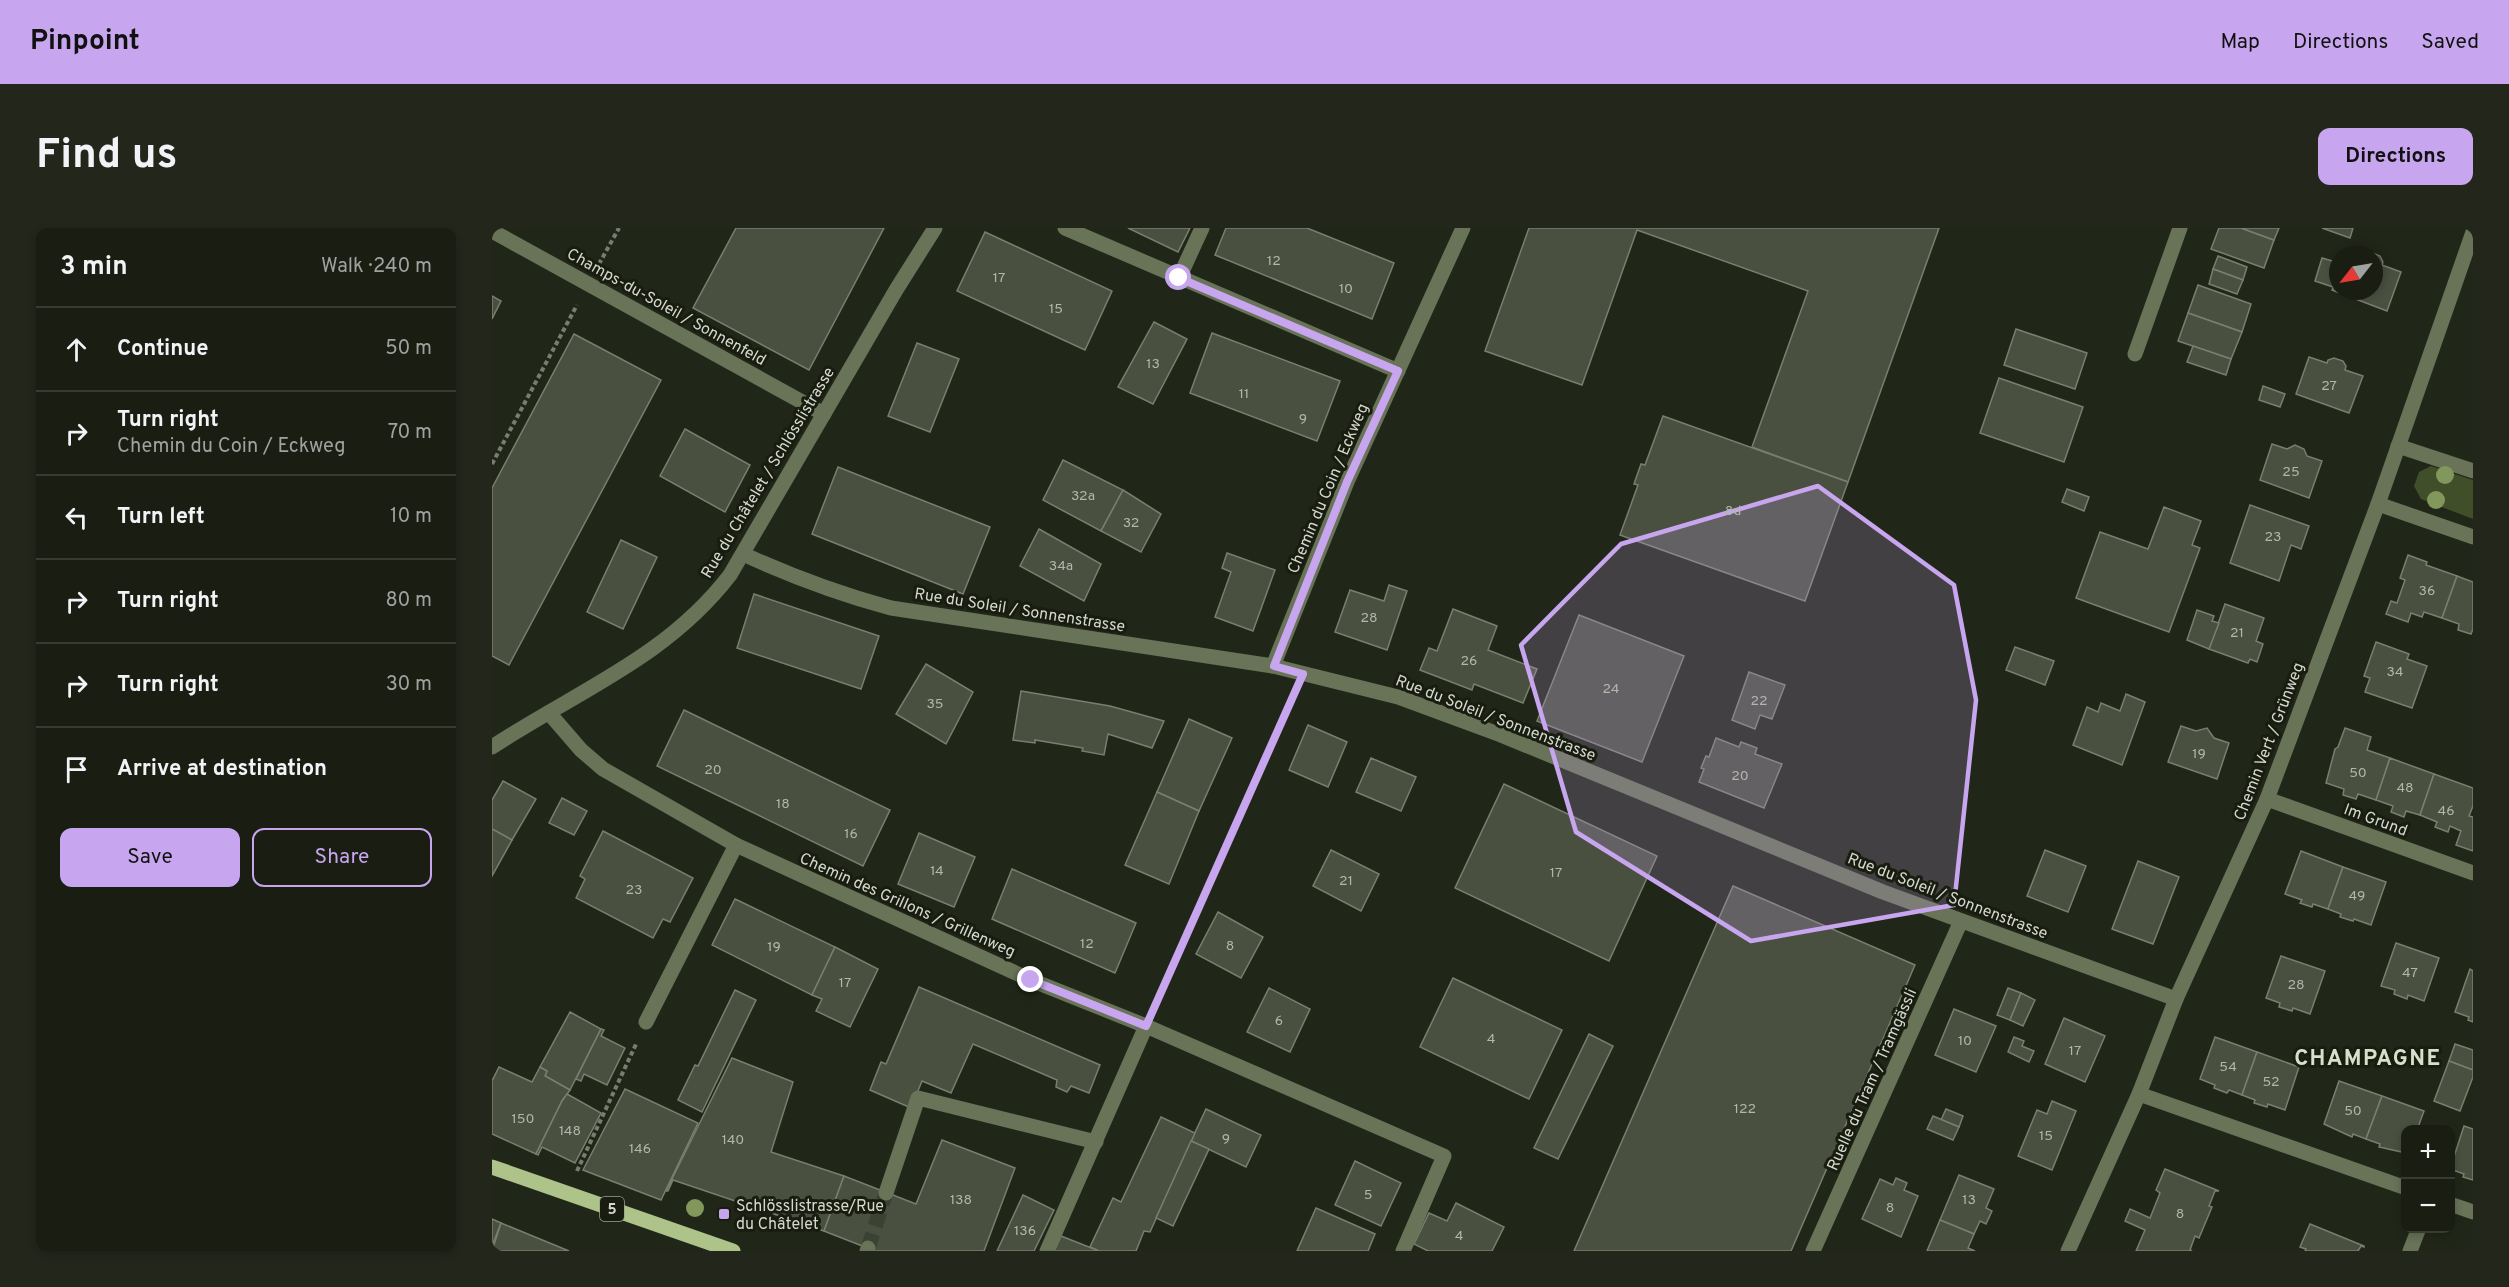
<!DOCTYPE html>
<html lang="en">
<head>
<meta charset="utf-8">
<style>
  body { margin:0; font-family:Overpass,sans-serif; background:#22261b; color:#f1f3f6 }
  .controls { position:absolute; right:18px; bottom:18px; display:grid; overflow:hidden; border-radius:12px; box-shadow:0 3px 9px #0003 }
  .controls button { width:54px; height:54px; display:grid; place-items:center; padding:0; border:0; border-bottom:2px solid #373b32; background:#191d12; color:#f1f3f6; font:30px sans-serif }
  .compass { position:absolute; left:1837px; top:18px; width:54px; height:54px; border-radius:50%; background:#191d12; box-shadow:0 3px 9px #0003; rotate:239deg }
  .stop { position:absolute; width:18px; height:18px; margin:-14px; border:4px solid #c8a6ef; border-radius:50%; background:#fff }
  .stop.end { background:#c8a6ef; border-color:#fff; box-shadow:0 2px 6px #0008 }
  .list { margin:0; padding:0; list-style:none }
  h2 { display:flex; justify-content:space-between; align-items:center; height:78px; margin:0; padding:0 24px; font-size:26px }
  h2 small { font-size:20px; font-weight:400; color:#9fa29f }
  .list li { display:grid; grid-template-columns:39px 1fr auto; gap:18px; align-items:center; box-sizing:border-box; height:84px; padding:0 24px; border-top:2px solid #373b32 }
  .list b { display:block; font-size:22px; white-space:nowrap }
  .list p { margin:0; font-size:20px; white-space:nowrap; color:#9fa29f }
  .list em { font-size:20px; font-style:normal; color:#9fa29f }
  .actions { display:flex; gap:12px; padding:18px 24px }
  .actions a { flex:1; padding:14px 0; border:2px solid #c8a6ef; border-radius:12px; text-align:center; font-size:21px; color:#c8a6ef }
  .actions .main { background:#c8a6ef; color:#111 }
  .icon { flex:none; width:33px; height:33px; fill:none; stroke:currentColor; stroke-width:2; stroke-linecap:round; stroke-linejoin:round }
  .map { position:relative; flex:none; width:1981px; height:1023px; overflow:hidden; border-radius:12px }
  header { display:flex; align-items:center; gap:36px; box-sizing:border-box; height:84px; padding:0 30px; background:#c8a6ef; color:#111 }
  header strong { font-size:28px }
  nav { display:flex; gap:33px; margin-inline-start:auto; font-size:21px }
  .intro { display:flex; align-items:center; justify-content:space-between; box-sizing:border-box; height:144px; padding:0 36px }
  h1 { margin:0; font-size:42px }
  .button { padding:15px 27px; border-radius:12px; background:#c8a6ef; color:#111; font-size:21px; font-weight:700 }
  main { display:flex; gap:36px; padding:0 36px }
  aside { flex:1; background:#191d12; border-radius:12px; box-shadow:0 3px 9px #0003 }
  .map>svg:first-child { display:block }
  .green { fill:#404e2a }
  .building { fill:#4a5040; stroke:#787f6e; stroke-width:1.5 }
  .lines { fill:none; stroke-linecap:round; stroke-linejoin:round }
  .minor-tunnel { stroke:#3c4233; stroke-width:15; stroke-dasharray:15 8; stroke-linecap:butt }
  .path { stroke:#787d71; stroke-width:4; stroke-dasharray:4.5 3; stroke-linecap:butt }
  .minor { stroke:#687358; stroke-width:15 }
  .major { stroke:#adc389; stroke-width:15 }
  .tree { fill:#81975c }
  .route { stroke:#c8a6ef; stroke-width:8 }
  .marked { fill:#c8a6ef; fill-opacity:0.2; stroke:#c8a6ef; stroke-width:4.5; stroke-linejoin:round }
  .poi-dot { fill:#c8a6ef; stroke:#181d0f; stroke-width:2 }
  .labels { text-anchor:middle; stroke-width:6; stroke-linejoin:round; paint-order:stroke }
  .number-label { font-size:14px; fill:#b2b6ab }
  .shield { fill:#181d0f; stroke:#9ca095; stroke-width:1.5 }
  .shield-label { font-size:15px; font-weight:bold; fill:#d4d8cf }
  .street-label { font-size:16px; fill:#d4d8cf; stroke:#181d0f }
  .poi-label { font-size:16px; fill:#d4d8cf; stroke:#181d0f; text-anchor:start }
  .district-label { font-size:22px; font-weight:bold; letter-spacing:1.5px; fill:#d8e0cc; stroke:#181d0f }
</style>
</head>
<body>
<header>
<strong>Pinpoint</strong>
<nav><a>Map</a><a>Directions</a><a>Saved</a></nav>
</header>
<div class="intro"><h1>Find us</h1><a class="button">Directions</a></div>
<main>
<aside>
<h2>3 min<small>Walk · 240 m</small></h2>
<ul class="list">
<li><svg class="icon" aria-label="ahead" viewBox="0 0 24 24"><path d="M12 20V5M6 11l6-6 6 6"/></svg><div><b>Continue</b></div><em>50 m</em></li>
<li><svg class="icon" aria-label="right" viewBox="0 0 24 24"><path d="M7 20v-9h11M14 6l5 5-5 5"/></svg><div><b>Turn right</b><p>Chemin du Coin / Eckweg</p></div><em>70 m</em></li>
<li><svg class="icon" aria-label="left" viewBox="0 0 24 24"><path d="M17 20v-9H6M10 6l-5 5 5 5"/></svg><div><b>Turn left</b></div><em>10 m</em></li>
<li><svg class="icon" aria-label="right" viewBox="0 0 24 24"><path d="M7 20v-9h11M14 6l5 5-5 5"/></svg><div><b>Turn right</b></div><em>80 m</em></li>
<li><svg class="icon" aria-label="right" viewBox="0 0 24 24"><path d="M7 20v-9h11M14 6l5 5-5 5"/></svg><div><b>Turn right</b></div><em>30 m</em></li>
<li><svg class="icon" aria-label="arrive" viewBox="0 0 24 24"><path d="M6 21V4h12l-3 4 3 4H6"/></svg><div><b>Arrive at destination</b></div></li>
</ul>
<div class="actions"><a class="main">Save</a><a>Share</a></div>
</aside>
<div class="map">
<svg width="1981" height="1023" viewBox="0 0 1981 1023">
  <rect width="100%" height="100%" fill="#212718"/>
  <!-- green -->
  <polygon class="green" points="1939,238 1981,252 1981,291 1929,271 1922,258 1927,244"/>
  <!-- building -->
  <g class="building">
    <polygon points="244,0 392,0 317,142 201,80"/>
    <polygon points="636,0 698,0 686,24"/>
    <polygon points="734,0 815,0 902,35 880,91 723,27"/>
    <polygon points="1037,0 1447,0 1356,254 1260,219 1316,63 1145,2 1090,157 993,123"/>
    <polygon points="1727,0 1749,0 1782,12 1772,40 1719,21"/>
    <polygon points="1749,0 1787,0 1782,12"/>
    <polygon points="1830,0 1861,0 1858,10"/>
    <polygon points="493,4 620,63 593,122 465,63"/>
    <polygon points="1878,24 1888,28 1891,34 1890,37 1909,44 1895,83 1840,62 1846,46 1846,63 1882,63 1882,27 1873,27"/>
    <polygon points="1726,28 1755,39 1751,52 1721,41"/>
    <polygon points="1830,30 1844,34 1841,45 1846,47 1841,59 1823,53"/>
    <polygon points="1721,41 1751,52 1745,66 1717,56"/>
    <polygon points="1706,57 1759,76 1750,104 1696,85"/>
    <polygon points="0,68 9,73 0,91"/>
    <polygon points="1696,85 1750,104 1739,131 1686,113"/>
    <polygon points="662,94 695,111 661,176 626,159"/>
    <polygon points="1524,101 1595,125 1583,161 1512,137"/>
    <polygon points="720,105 848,153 825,213 698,165"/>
    <polygon points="82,106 169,152 17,437 0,428 0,260"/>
    <polygon points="425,115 467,131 438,204 396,188"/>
    <polygon points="1701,118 1739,131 1734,147 1695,134"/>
    <polygon points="1817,129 1835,135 1836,132 1842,130 1851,133 1854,138 1853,142 1871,148 1857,185 1804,166"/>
    <polygon points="1507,150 1591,179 1572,234 1488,205"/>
    <polygon points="1771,158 1793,166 1788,179 1767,172"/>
    <polygon points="1171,188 1356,254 1313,373 1128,307 1146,257 1142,256 1149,236 1153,237"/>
    <polygon points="193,201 258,237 233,284 168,248"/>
    <polygon points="1780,216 1795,221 1803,217 1812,221 1815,228 1830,233 1817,270 1768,252"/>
    <polygon points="571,232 631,262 609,303 551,272"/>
    <polygon points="346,239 498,299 471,366 320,306"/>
    <polygon points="1575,261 1597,269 1592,283 1570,274"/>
    <polygon points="631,262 669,286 649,324 609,303"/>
    <polygon points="1758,277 1817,298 1809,321 1799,317 1787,353 1738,335"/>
    <polygon points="1672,279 1709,293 1700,317 1708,320 1677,404 1584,370 1608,304 1656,321"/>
    <polygon points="547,301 609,336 592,373 528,338"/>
    <polygon points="129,312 165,329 131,401 95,384"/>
    <polygon points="735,325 783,342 761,403 723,389 739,344 730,340"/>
    <polygon points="1916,327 1935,334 1934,337 1965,348 1950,390 1932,384 1930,389 1919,385 1916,394 1894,386 1899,373 1905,375 1913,352 1908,350"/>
    <polygon points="1965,348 1981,354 1981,401 1979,406 1966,402 1967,396 1950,390"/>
    <polygon points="897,357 915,363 895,422 843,404 858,362 892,373"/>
    <polygon points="262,366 387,408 369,461 245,420"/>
    <polygon points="1733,376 1772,390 1764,413 1771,416 1765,434 1758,431 1756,435 1717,421"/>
    <polygon points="961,381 1005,398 996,422 1045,441 1031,475 982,456 980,462 928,442 937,420 945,423"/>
    <polygon points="1705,382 1722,388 1720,393 1727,395 1717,421 1695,412"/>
    <polygon points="1087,387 1192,428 1150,534 1045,493"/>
    <polygon points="1884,414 1917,426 1915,431 1935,438 1920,480 1873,464 1878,450 1872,448"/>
    <polygon points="1523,419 1562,433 1553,457 1514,442"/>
    <polygon points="434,436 481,464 454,516 404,486"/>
    <polygon points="1257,444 1293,457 1280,491 1268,487 1263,501 1240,492"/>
    <polygon points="529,463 618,478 672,493 660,520 616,506 612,527 590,523 591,520 543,512 543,515 521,512"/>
    <polygon points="1634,466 1653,474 1630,537 1581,517 1595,479 1606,484 1609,475 1628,483"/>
    <polygon points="192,482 398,582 371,638 165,538"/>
    <polygon points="697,491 740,510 707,583 665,564"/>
    <polygon points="816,497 855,514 836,559 797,542"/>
    <polygon points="1689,498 1704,503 1715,500 1722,510 1737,515 1725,551 1676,534"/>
    <polygon points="1853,500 1879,509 1875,522 1898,530 1884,572 1866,566 1864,571 1851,567 1852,561 1834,555 1843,521 1846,519"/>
    <polygon points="1224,510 1247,519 1249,514 1265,520 1263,526 1290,536 1272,580 1207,554 1212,541 1209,540 1214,528 1217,529"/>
    <polygon points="879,530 924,549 909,583 864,564"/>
    <polygon points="1898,530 1942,546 1928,587 1914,583 1912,589 1899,584 1901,578 1884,572"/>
    <polygon points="1942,546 1981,560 1981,578 1977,588 1981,589 1981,623 1964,617 1969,603 1958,598 1956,604 1943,599 1945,594 1928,587"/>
    <polygon points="11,553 44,571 20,612 0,601 0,572"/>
    <polygon points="1012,556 1165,628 1117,733 963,660"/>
    <polygon points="665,564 707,583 677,656 633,637"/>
    <polygon points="70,570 95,583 82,607 57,595"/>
    <polygon points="0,601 20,612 0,648"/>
    <polygon points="111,603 201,650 178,694 171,691 161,710 84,670 93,651 88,648"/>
    <polygon points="427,605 483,629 462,679 406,656"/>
    <polygon points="839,622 887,646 869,683 821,658"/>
    <polygon points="1553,622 1594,638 1576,684 1535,668"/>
    <polygon points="1809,623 1851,639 1836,681 1821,676 1820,679 1808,675 1810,672 1793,666"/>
    <polygon points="1646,633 1687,649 1661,716 1620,701"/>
    <polygon points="1851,639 1894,654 1879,697 1862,691 1861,693 1848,689 1849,686 1836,681"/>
    <polygon points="520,641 644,695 623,745 500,691"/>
    <polygon points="1241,658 1423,737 1299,1023 1082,1023"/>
    <polygon points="243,671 343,719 320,767 220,717"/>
    <polygon points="726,684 771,709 749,750 704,726"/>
    <polygon points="1904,715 1947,730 1932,773 1916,767 1915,771 1902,766 1903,762 1889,758"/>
    <polygon points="343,719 386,741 358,799 324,783 330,771 320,767"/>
    <polygon points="1789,728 1833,743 1818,786 1801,780 1800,783 1787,779 1788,775 1774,770"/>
    <polygon points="1978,741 1981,743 1981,794 1976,792 1977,789 1963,784"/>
    <polygon points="961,750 1070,802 1037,871 928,819"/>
    <polygon points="427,759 608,837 597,865 579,858 575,864 564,859 565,852 481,816 459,865 430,853 419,880 378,862 389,834 394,836"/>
    <polygon points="777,760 818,781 798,824 755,804"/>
    <polygon points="1516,760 1529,765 1518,792 1505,787"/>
    <polygon points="243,762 264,772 210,884 186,872 203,837 206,838"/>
    <polygon points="1529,765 1543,772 1531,798 1518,792"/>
    <polygon points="1462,781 1504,798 1484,844 1443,827"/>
    <polygon points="78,784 109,801 78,862 53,848 55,843 48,839"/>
    <polygon points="1572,790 1613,808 1593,854 1553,836"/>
    <polygon points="109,801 112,802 109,808 133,820 115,857 92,846 89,853 84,851"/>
    <polygon points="1097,806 1121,818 1066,931 1042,920"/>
    <polygon points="1522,809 1532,813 1530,818 1542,823 1537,834 1516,824"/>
    <polygon points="1723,809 1765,824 1750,867 1737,862 1735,865 1722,860 1723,857 1708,851"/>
    <polygon points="1963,816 1981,822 1981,842 1957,833"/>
    <polygon points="1765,824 1807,839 1793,882 1776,876 1775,879 1762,875 1763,872 1750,867"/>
    <polygon points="240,830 301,854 279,924 352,948 332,1003 181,952 176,963 174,963"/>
    <polygon points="1957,833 1981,842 1981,849 1968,883 1942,873"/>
    <polygon points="7,839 40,854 48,839 55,843 53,848 78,862 70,873 44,926 0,906 0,853"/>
    <polygon points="1847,853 1890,868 1874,911 1861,906 1860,909 1832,896"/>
    <polygon points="133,861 206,895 169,972 91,942"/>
    <polygon points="75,866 109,885 83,935 50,919 46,927 44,926 70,873"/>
    <polygon points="1890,868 1932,883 1925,902 1914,902 1914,925 1887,919 1888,916 1874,911"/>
    <polygon points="1560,873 1584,883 1560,942 1526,928 1545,882 1555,886"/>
    <polygon points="714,881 769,907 754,939 699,913"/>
    <polygon points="1454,881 1471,888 1467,899 1449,892"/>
    <polygon points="1441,888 1467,899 1461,912 1435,901"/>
    <polygon points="669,889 703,905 658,1004 652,1003 644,1023 607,1023 598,1019 621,970 629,974"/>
    <polygon points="1972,898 1981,901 1981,952 1971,949 1972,946 1958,941"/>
    <polygon points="450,912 523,940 492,1023 383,1023 332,1003 352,948 424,976"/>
    <polygon points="699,913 717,921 681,998 664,990"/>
    <polygon points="863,933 909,955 889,998 843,977"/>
    <polygon points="1673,941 1727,963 1723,963 1717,978 1720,979 1707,1010 1703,1008 1698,1022 1700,1023 1644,1023 1653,1002 1633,993 1638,981 1658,990 1668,965 1664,962"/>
    <polygon points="1467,947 1502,961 1494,980 1500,983 1494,996 1488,993 1482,1006 1448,992"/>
    <polygon points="1404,950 1415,955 1412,962 1426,968 1409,1009 1370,991 1388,951 1401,957"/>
    <polygon points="531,967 562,982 542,1023 505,1023"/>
    <polygon points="964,975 1012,999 1000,1023 936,1023 922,1016 937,985 955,993"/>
    <polygon points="824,980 883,1006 876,1023 805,1023"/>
    <polygon points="0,991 9,995 0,1018"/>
    <polygon points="1448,992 1482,1006 1476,1020 1483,1023 1435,1023"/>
    <polygon points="9,995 77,1023 0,1023"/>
    <polygon points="1818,996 1872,1018 1872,1019 1869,1018 1866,1023 1813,1023 1814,1021 1808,1019"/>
    <polygon points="569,1008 607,1023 562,1023"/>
  </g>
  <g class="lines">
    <!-- minor-tunnel -->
    <polyline class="minor-tunnel" points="376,1020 394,965"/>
    <!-- path -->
    <g class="path">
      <polyline points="107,36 127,0"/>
      <polyline points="0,236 85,77"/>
      <polyline points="663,778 801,467"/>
      <polyline points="85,943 145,814"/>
    </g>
    <!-- minor -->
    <g class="minor">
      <polyline points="573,0 906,143"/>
      <polyline points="0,3 332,186"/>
      <polyline points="687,50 710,0"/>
      <polyline points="1643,126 1688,0"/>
      <polyline points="1906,218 1981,243"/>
      <polyline points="1886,276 1981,309"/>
      <path d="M251,326c48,22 96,40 148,54l382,58 125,31 103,38 382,157 293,107"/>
      <polyline points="781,438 855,254 971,0"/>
      <polyline points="57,485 89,522 111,541 244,617 539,752 654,798 952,928 911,1023"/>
      <path d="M0,519c85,-56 174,-89 238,-172l166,-285 39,-62"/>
      <polyline points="1775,571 1981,645"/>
      <polyline points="154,794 244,617"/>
      <polyline points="1647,866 1914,960"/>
      <polyline points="394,965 426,870 604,914"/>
      <polyline points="1958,976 1981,984"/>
      <polyline points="375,1023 376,1020"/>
      <polyline points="555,1023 654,798"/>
      <polyline points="1321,1023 1469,693"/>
      <polyline points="1576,1023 1647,866 1684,771 1775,571 1886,276 1981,4"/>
      <polyline points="1918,1023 1927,1000"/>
    </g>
    <!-- major -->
    <polyline class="major" points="0,939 241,1023"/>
  </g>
  <!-- trees -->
  <g class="tree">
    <circle cx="1953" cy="247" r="9"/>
    <circle cx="1944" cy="272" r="9"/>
    <circle cx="203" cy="980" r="9"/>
  </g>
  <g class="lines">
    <!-- route -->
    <polyline class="route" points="539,752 654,798 811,446 782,438 855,254 906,143 687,50"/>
  </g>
  <!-- marked area -->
  <path class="marked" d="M1326,258l136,99 22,115 -22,205 -203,36 -175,-109 -55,-187 100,-101z"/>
  <!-- markers -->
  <rect class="poi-dot" x="226" y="980" width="12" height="12" rx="3"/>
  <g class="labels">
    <!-- number labels -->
    <g class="number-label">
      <text x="782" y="37">12</text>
      <text x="507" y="54">17</text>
      <text x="854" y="65">10</text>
      <text x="564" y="85">15</text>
      <text x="661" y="140">13</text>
      <text x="1837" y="162">27</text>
      <text x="752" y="170">11</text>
      <text x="811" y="195">9</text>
      <text x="1799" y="248">25</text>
      <text x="591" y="272">32a</text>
      <text x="1241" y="287">8d</text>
      <text x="639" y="299">32</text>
      <text x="1781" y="313">23</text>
      <text x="569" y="342">34a</text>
      <text x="1935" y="367">36</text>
      <text x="877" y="394">28</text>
      <text x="1745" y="409">21</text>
      <text x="977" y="437">26</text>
      <text x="1903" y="448">34</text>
      <text x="1119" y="465">24</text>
      <text x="1267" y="477">22</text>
      <text x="443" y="480">35</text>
      <text x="1707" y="530">19</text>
      <text x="221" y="546">20</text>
      <text x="1866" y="549">50</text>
      <text x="1248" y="552">20</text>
      <text x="1913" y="564">48</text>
      <text x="291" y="580">18</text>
      <text x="1954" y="587">46</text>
      <text x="359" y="610">16</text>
      <text x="445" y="647">14</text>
      <text x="1064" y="649">17</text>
      <text x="854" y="657">21</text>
      <text x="142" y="666">23</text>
      <text x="1865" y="672">49</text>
      <text x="595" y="720">12</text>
      <text x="738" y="722">8</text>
      <text x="282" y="723">19</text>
      <text x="1918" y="749">47</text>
      <text x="353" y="759">17</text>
      <text x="1804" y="761">28</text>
      <text x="787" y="797">6</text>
      <text x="999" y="815">4</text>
      <text x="1473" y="817">10</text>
      <text x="1583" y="827">17</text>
      <text x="1736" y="843">54</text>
      <text x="1779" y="858">52</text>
      <text x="1253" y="885">122</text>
      <text x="1861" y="887">50</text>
      <text x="31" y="895">150</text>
      <text x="78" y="907">148</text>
      <text x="1554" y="912">15</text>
      <text x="734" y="915">9</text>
      <text x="241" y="916">140</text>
      <text x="148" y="925">146</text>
      <text x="876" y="971">5</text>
      <text x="469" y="976">138</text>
      <text x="1477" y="976">13</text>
      <text x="1398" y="984">8</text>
      <text x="1688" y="990">8</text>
      <text x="533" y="1007">136</text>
      <text x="967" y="1012">4</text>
    </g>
    <!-- shield labels -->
    <rect class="shield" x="108" y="969" width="24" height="24" rx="4.5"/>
    <g class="shield-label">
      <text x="120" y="986">5</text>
    </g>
    <!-- street labels -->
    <g class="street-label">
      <text transform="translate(175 78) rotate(29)" y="6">Champs-du-Soleil / Sonnenfeld</text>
      <text transform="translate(275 244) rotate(-59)" y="6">Rue du Châtelet / Schlösslistrasse</text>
      <text transform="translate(835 260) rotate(-67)" y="6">Chemin du Coin / Eckweg</text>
      <text transform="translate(528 381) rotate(9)" y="6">Rue du Soleil / Sonnenstrasse</text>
      <text transform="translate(1004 489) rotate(21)" y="6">Rue du Soleil / Sonnenstrasse</text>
      <text transform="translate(1776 513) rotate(-69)" y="6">Chemin Vert / Grünweg</text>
      <text transform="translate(1884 591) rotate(20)" y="6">Im Grund</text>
      <text transform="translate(1456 667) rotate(21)" y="6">Rue du Soleil / Sonnenstrasse</text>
      <text transform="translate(416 676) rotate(24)" y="6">Chemin des Grillons / Grillenweg</text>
      <text transform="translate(1379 851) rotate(-66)" y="6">Ruelle du Tram / Tramgässli</text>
    </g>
    <!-- poi labels -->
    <g class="poi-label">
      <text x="244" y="983">Schlösslistrasse/Rue<tspan x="244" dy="18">du Châtelet</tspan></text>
    </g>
    <!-- district labels -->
    <g class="district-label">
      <text x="1876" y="837">CHAMPAGNE</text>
    </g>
  </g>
</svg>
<div class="controls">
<button>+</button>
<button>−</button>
</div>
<svg class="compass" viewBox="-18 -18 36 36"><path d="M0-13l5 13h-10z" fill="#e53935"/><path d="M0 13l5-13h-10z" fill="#9fa29f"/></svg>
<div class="stop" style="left:687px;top:50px"></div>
<div class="stop end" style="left:539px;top:752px"></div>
</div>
</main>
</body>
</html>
